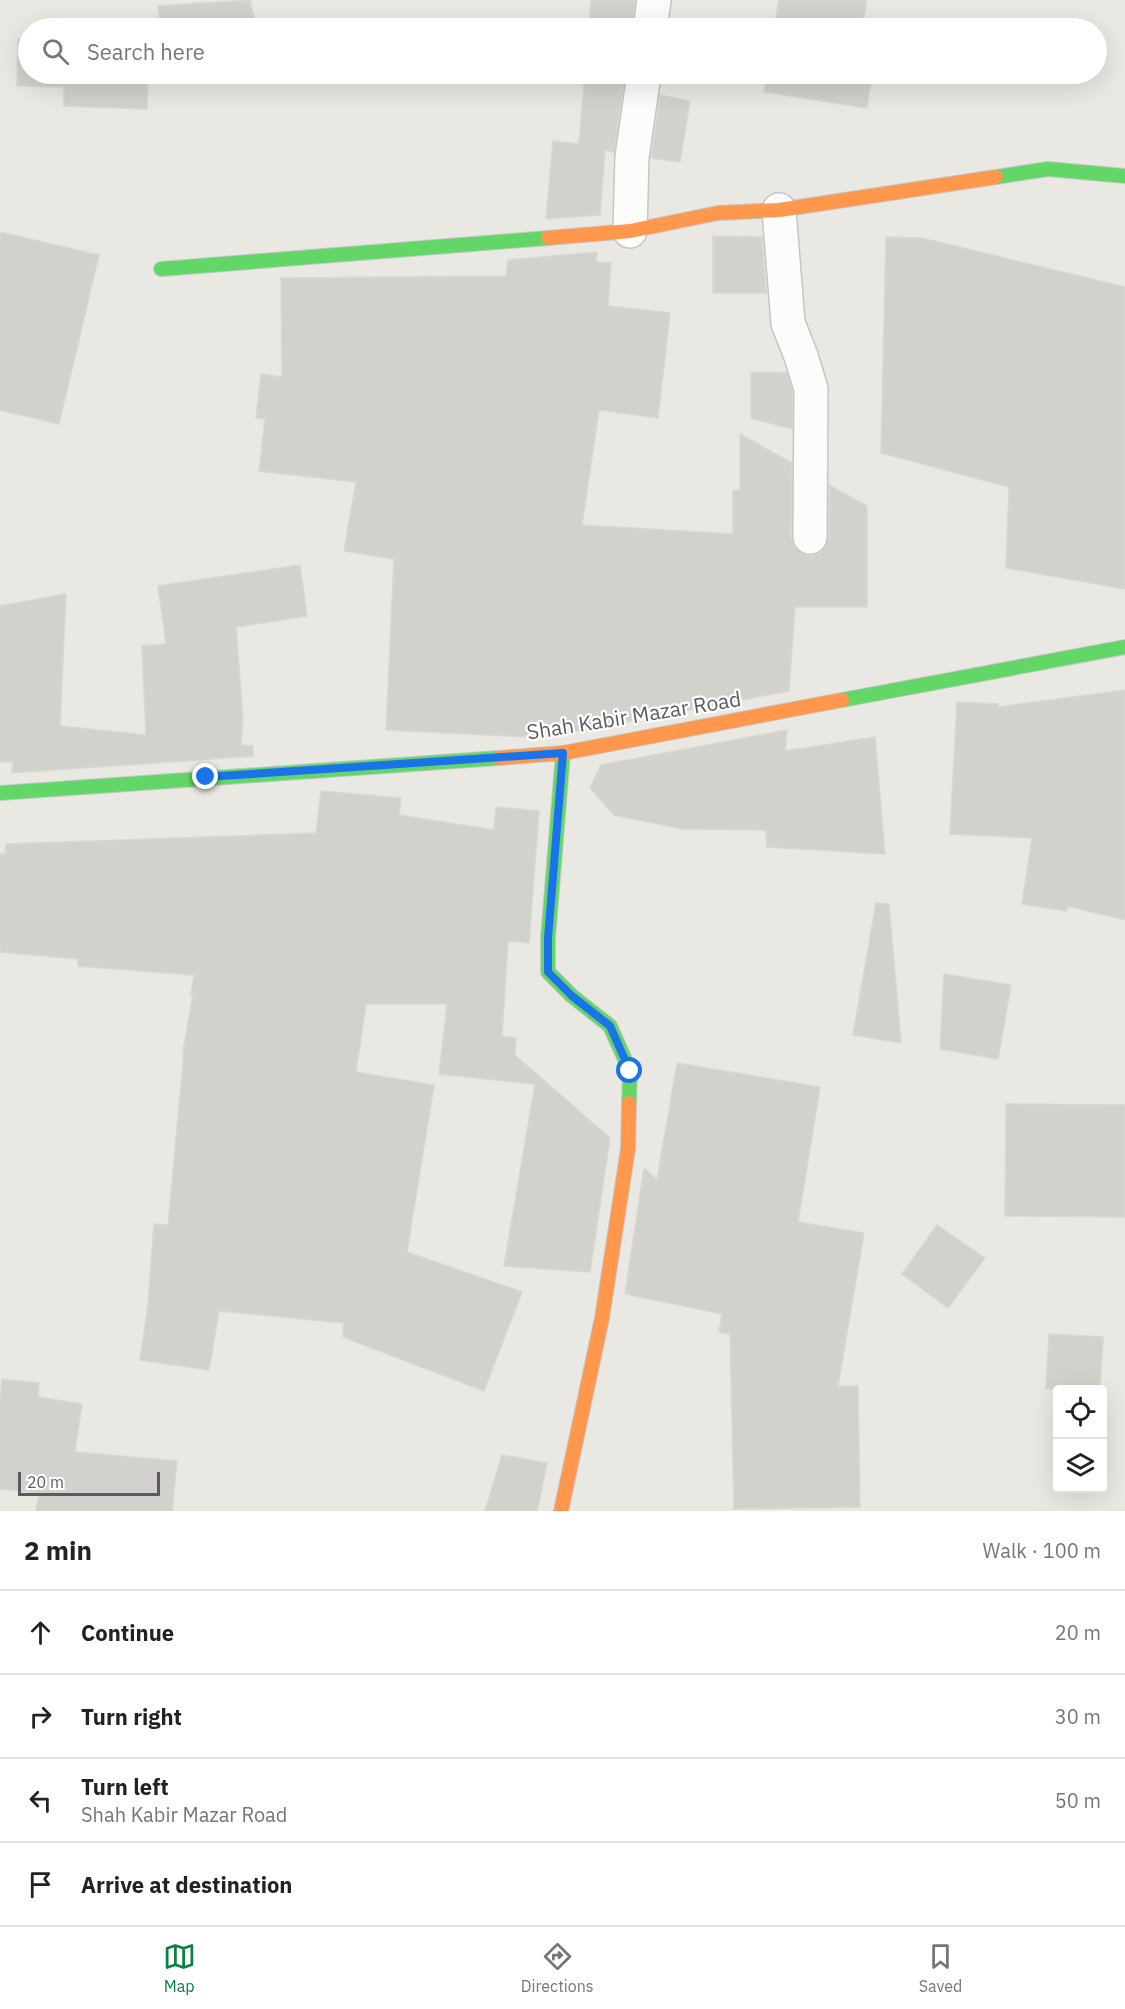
<!DOCTYPE html>
<html lang="en">
<head>
<meta charset="utf-8">
<style>
  body { margin:0; font-family:"IBM Plex Sans",sans-serif; background:#f6f6f6; color:#222 }
  .controls { position:absolute; right:18px; bottom:18px; display:grid; overflow:hidden; border-radius:6px; box-shadow:0 6px 24px #0002 }
  .controls button { width:54px; height:54px; display:grid; place-items:center; padding:0; border:0; border-bottom:2px solid #e0e0e0; background:#fff; color:#222; font:30px sans-serif }
  .scale { position:absolute; left:18px; bottom:15px; width:142px; box-sizing:border-box; padding-left:6px; border:3px solid #585c61; border-top:0; font-size:16px; line-height:21px; white-space:nowrap; color:#585c61; -webkit-text-stroke:4px #fff; paint-order:stroke }
  .stop { position:absolute; width:18px; height:18px; margin:-14px; border:4px solid #1a73e8; border-radius:50%; background:#fff }
  .stop.end { background:#1a73e8; border-color:#fff; box-shadow:0 2px 6px #0008 }
  .list { margin:0; padding:0; list-style:none }
  h2 { display:flex; justify-content:space-between; align-items:center; height:78px; margin:0; padding:0 24px; font-size:26px }
  h2 small { font-size:20px; font-weight:400; color:#767676 }
  .list li { display:grid; grid-template-columns:39px 1fr auto; gap:18px; align-items:center; box-sizing:border-box; height:84px; padding:0 24px; border-top:2px solid #e0e0e0 }
  .list b { display:block; font-size:22px; white-space:nowrap }
  .list p { margin:0; font-size:20px; white-space:nowrap; color:#767676 }
  .list em { font-size:20px; font-style:normal; color:#767676 }
  .icon { flex:none; width:33px; height:33px; fill:none; stroke:currentColor; stroke-width:2; stroke-linecap:round; stroke-linejoin:round }
  .map { position:relative; flex:none; width:1125px; height:1511px; overflow:hidden }
  .search { position:absolute; background:#fff; box-shadow:0 6px 24px #0002; left:18px; right:18px; top:18px; height:66px; display:flex; align-items:center; gap:15px; box-sizing:border-box; padding:0 21px; border-radius:33px; color:#767676; font-size:22px }
  .sheet { height:414px; background:#fff }
  nav { display:flex; justify-content:space-around; align-items:center; box-sizing:border-box; height:84px; border-top:2px solid #e0e0e0; background:#fff; font-size:16px; color:#767676 }
  nav a { display:grid; justify-items:center; gap:3px }
  nav .on { color:#0b8043 }
  .map>svg:first-child { display:block }
  .building { fill:#d2d1cd; stroke:#d8d7d1; stroke-width:1.5 }
  .lines { fill:none; stroke-linecap:round; stroke-linejoin:round }
  .street-casing { stroke:#c5c6c4; stroke-width:36 }
  .fast-casing { stroke:#c6c7c6; stroke-width:16 }
  .slow-casing { stroke:#c6c7c6; stroke-width:16 }
  .street { stroke:#fcfcfb; stroke-width:33 }
  .fast { stroke:#63d668; stroke-width:14 }
  .slow { stroke:#ff974d; stroke-width:14 }
  .route { stroke:#1a73e8; stroke-width:8 }
  .labels { text-anchor:middle; stroke-width:4.5; stroke-linejoin:round; paint-order:stroke }
  .street-label { font-size:21px; fill:#585c61; stroke:#fff }
</style>
</head>
<body>
<div class="map">
<svg width="1125" height="1511" viewBox="0 0 1125 1511">
  <rect width="100%" height="100%" fill="#e9e8e2"/>
  <!-- building -->
  <g class="building">
    <polygon points="250,0 256,28 66,28 67,23 160,26 158,6"/>
    <polygon points="591,0 635,0 632,28 589,28"/>
    <polygon points="779,0 867,0 863,20 880,23 879,28 774,28"/>
    <polygon points="18,39 28,39 28,74 265,74 148,80 147,109 64,106 64,87 17,86"/>
    <polygon points="585,74 625,74 614,152 605,150 600,215 546,219 553,141 579,144"/>
    <polygon points="767,74 872,74 867,108 764,92"/>
    <polygon points="660,95 690,101 680,162 651,158"/>
    <polygon points="0,232 99,255 59,424 0,410"/>
    <polygon points="713,236 762,237 766,293 713,293"/>
    <polygon points="886,237 922,238 1125,287 1125,589 1006,568 1009,487 881,453"/>
    <polygon points="597,252 596,262 611,263 608,306 670,313 658,418 599,410 582,525 733,534 733,490 740,490 740,434 792,463 791,537 794,547 801,553 809,556 819,554 826,546 829,537 829,485 867,506 867,607 795,607 789,691 561,734 528,737 386,730 394,559 344,551 356,482 259,471 265,419 256,418 261,374 282,377 281,278 506,276 508,260"/>
    <polygon points="751,372 787,373 792,391 792,429 751,418"/>
    <polygon points="300,565 307,616 236,627 243,719 241,745 253,746 253,756 12,773 13,762 0,762 0,606 66,594 60,726 146,735 142,646 166,644 158,586"/>
    <polygon points="1125,690 1125,920 1067,906 1067,911 1022,904 1032,838 950,834 957,702 998,704 998,707"/>
    <polygon points="787,730 785,751 875,737 885,854 767,847 766,830 684,829 614,815 590,788 601,765"/>
    <polygon points="321,791 401,798 399,815 494,830 496,807 539,811 529,943 508,941 502,1036 516,1038 515,1055 610,1138 590,1272 504,1266 535,1084 439,1074 447,1004 366,1004 356,1072 434,1085 407,1252 522,1292 484,1391 343,1337 344,1323 219,1311 209,1370 140,1360 148,1305 154,1224 168,1225 184,1053 183,1052 193,995 191,995 194,975 78,966 78,959 0,952 0,853 5,854 6,844 316,833"/>
    <polygon points="876,903 889,904 901,1043 853,1035"/>
    <polygon points="944,974 1011,985 998,1059 940,1049"/>
    <polygon points="677,1063 820,1087 798,1222 864,1233 838,1386 858,1386 860,1507 734,1509 730,1334 719,1332 722,1314 625,1294 644,1168 657,1180"/>
    <polygon points="1006,1104 1125,1105 1125,1217 1005,1216"/>
    <polygon points="937,1225 985,1258 948,1308 902,1274"/>
    <polygon points="1049,1334 1103,1337 1100,1389 1046,1389"/>
    <polygon points="2,1379 39,1383 38,1397 82,1404 75,1452 177,1461 172,1511 36,1511 39,1493 0,1489 0,1402"/>
    <polygon points="502,1455 547,1463 537,1511 485,1511"/>
  </g>
  <g class="lines">
    <!-- street casing -->
    <g class="street-casing">
      <g id="street">
        <polyline points="650,28 654,0"/>
        <polyline points="779,210 788,323 801,356 811,389 810,537"/>
        <polyline points="630,231 632,157 644,74"/>
      </g>
    </g>
    <!-- fast casing -->
    <g class="fast-casing">
      <g id="fast">
        <polyline points="996,177 1048,169 1125,176"/>
        <polyline points="161,269 548,238"/>
        <polyline points="842,700 1125,647"/>
        <polyline points="563,753 548,938 548,972 572,996 610,1026 630,1071 629,1103"/>
        <polyline points="0,793 499,758"/>
      </g>
    </g>
    <!-- slow casing -->
    <g class="slow-casing">
      <g id="slow">
        <polyline points="548,238 630,231 718,213 779,210 996,177"/>
        <polyline points="499,758 563,753 842,700"/>
        <polyline points="561,1511 602,1318 628,1149 629,1103"/>
      </g>
    </g>
    <!-- street -->
    <use href="#street" class="street"/>
    <!-- fast -->
    <use href="#fast" class="fast"/>
    <!-- slow -->
    <use href="#slow" class="slow"/>
  </g>
  <g class="lines">
    <!-- route -->
    <polyline class="route" points="206,777 563,753 548,938 548,972 572,996 610,1026 630,1071"/>
  </g>
  <g class="labels">
    <!-- street labels -->
    <g class="street-label">
      <text transform="translate(634 716) rotate(-9)" y="7">Shah Kabir Mazar Road</text>
    </g>
  </g>
</svg>
<div class="controls">
<button><svg class="icon" aria-label="locate" viewBox="0 0 24 24"><circle cx="12" cy="12" r="6"/><path d="M12 2v4M12 18v4M2 12h4M18 12h4"/></svg></button>
<button><svg class="icon" aria-label="layers" viewBox="0 0 24 24"><path d="M12 4l9 5-9 5-9-5zM3 14l9 5 9-5"/></svg></button>
</div>
<div class="scale">20 m</div>
<div class="stop" style="left:630px;top:1071px"></div>
<div class="stop end" style="left:206px;top:777px"></div>
<div class="search"><svg class="icon" aria-label="search" viewBox="0 0 24 24"><circle cx="10" cy="10" r="6"/><path d="M15 15l6 6"/></svg>Search here</div>
</div>
<section class="sheet">
<h2>2 min<small>Walk · 100 m</small></h2>
<ul class="list">
<li><svg class="icon" aria-label="ahead" viewBox="0 0 24 24"><path d="M12 20V5M6 11l6-6 6 6"/></svg><div><b>Continue</b></div><em>20 m</em></li>
<li><svg class="icon" aria-label="right" viewBox="0 0 24 24"><path d="M7 20v-9h11M14 6l5 5-5 5"/></svg><div><b>Turn right</b></div><em>30 m</em></li>
<li><svg class="icon" aria-label="left" viewBox="0 0 24 24"><path d="M17 20v-9H6M10 6l-5 5 5 5"/></svg><div><b>Turn left</b><p>Shah Kabir Mazar Road</p></div><em>50 m</em></li>
<li><svg class="icon" aria-label="arrive" viewBox="0 0 24 24"><path d="M6 21V4h12l-3 4 3 4H6"/></svg><div><b>Arrive at destination</b></div></li>
</ul>
</section>
<nav>
<a class="on"><svg class="icon" aria-label="map" viewBox="0 0 24 24"><path d="M3 6l6-2 6 2 6-2v14l-6 2-6-2-6 2zM9 4v14M15 6v14"/></svg>Map</a>
<a><svg class="icon" aria-label="directions" viewBox="0 0 24 24"><path d="M12 3l9 9-9 9-9-9zM9 14v-3h6M13 9l2 2-2 2"/></svg>Directions</a>
<a><svg class="icon" aria-label="saved" viewBox="0 0 24 24"><path d="M7 4h10v16l-5-4-5 4z"/></svg>Saved</a>
</nav>
</body>
</html>
